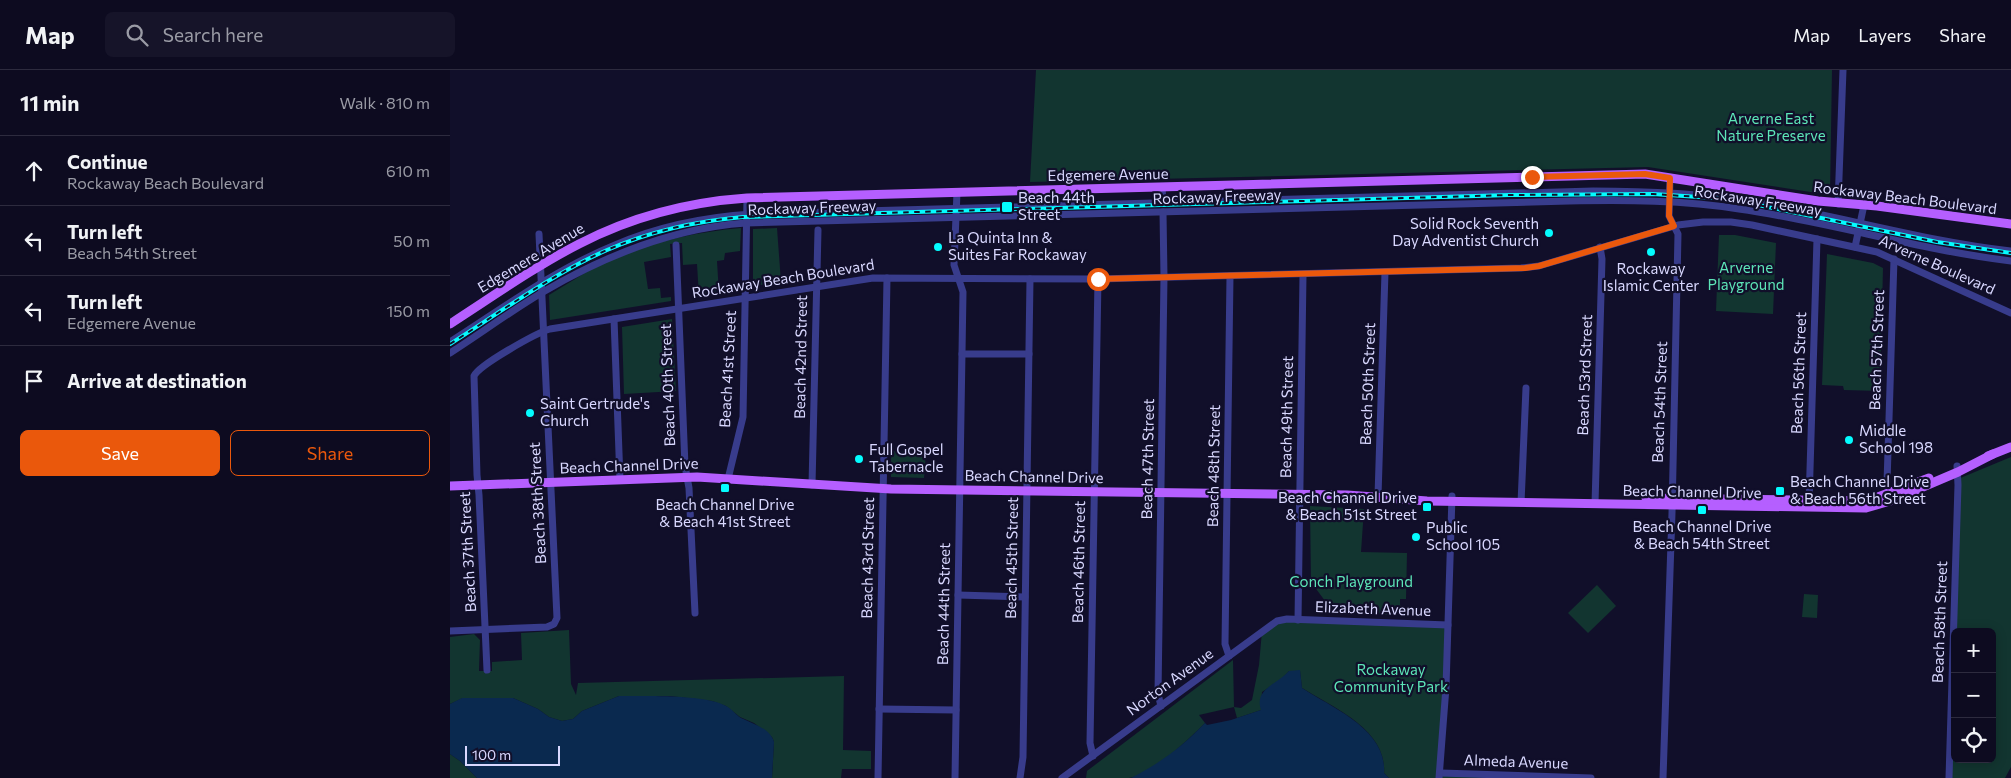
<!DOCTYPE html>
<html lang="en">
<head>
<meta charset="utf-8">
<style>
  body { margin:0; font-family:Commissioner,sans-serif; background:#161429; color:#f1f3f6 }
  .controls { position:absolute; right:15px; bottom:15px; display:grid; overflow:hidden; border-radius:8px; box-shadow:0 2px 12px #0003 }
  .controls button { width:45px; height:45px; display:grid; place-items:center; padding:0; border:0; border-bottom:1px solid #2d2b3e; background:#0d0b20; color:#f1f3f6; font:25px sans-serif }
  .scale { position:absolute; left:15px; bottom:12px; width:95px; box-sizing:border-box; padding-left:5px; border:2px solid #d9d8ff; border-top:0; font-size:14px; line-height:18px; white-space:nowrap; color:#d9d8ff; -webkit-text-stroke:4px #110f2a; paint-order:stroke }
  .stop { position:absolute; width:15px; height:15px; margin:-11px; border:4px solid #ea580c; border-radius:50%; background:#fff }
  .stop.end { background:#ea580c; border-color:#fff; box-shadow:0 1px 5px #0008 }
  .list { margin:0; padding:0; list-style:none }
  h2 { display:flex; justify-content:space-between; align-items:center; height:65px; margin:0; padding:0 20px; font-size:21px }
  h2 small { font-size:16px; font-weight:400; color:#9a9ba5 }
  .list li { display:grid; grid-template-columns:32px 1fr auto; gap:15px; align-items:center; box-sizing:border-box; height:70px; padding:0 20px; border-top:1px solid #2d2b3e }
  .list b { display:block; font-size:19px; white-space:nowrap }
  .list p { margin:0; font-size:16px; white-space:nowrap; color:#9a9ba5 }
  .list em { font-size:16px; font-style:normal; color:#9a9ba5 }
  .actions { display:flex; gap:10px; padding:15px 20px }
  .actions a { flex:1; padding:11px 0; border:1px solid #ea580c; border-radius:8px; text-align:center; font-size:18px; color:#ea580c }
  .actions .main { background:#ea580c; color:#fff }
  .icon { flex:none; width:28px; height:28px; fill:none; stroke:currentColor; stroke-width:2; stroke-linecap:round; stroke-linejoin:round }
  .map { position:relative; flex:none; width:1561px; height:708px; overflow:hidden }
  header { display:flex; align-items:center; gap:30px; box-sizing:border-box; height:70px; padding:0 25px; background:#0d0b20; border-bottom:1px solid #2d2b3e }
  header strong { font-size:24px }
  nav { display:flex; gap:28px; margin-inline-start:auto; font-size:18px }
  .search { width:350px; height:45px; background:#161429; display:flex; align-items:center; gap:12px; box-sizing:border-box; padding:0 18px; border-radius:8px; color:#9a9ba5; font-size:19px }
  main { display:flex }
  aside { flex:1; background:#0d0b20 }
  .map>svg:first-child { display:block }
  .green { fill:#123530; fill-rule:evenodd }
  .water { fill:#0a294f }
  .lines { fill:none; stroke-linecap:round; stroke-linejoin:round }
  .minor { stroke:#383c8c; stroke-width:7 }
  .major { stroke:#b55fff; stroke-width:9 }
  .rail-casing { stroke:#04fcff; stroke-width:4 }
  .rail { stroke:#110f2a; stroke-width:2; stroke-dasharray:5.5; stroke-linecap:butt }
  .route { stroke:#ea580c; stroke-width:6 }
  .poi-dot { fill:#04fcff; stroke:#110f2a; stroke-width:2 }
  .labels { text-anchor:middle; stroke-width:4.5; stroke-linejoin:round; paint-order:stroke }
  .park-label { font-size:15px; fill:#5de6b8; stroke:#110f2a }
  .street-label { font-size:15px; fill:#d9d8ff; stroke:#110f2a }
  .poi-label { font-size:15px; fill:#d9d8ff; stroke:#110f2a; text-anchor:start }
</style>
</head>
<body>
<header>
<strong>Map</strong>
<div class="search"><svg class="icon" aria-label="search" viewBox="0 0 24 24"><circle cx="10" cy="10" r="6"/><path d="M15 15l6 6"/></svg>Search here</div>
<nav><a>Map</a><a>Layers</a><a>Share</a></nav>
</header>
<main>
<aside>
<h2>11 min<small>Walk · 810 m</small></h2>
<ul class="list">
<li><svg class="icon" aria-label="ahead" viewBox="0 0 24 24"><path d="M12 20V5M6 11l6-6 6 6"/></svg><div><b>Continue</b><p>Rockaway Beach Boulevard</p></div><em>610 m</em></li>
<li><svg class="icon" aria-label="left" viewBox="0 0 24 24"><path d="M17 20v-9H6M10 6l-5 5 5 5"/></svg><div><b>Turn left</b><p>Beach 54th Street</p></div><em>50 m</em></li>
<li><svg class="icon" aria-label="left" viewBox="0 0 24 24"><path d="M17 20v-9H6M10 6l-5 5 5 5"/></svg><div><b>Turn left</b><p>Edgemere Avenue</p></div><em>150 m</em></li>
<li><svg class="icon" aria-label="arrive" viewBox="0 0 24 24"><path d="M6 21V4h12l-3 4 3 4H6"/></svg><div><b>Arrive at destination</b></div></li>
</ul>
<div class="actions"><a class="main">Save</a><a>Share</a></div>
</aside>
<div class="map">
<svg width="1561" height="708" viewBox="0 0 1561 708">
  <rect width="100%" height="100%" fill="#110f2a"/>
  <!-- green -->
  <g class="green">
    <polygon points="586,0 1382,0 1380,125 1198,97 580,112"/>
    <path d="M291,158l-1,23 -15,2 -1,7 -7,1 2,33 -20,3 -2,-33 -14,1 -1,-22 -12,1 1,13 -27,5 4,27 12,-1 1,10 10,-1v4l-121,19 -1,-25c17,-10 33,-21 50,-30 43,-21 94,-33 142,-37z"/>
    <polygon points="327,158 331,212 303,216 303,159"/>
    <polygon points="1269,165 1285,165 1326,173 1323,244 1266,241"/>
    <polygon points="1377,184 1423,193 1433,198 1430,321 1394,320 1393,316 1372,315"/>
    <polygon points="222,249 226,321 174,324 172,257"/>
    <polygon points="441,381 476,382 474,408 441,407"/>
    <path d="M1561,387v310l-6,11h-56l9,-299zM1505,562h37v127h-37z"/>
    <polygon points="860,436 914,439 911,482 957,483 956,529 950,529 950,535 955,540 955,545 884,543 861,512"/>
    <polygon points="1147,515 1166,536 1138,563 1118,543"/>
    <polygon points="1354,524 1368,525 1367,548 1352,547"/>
    <path d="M830,550l168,5 -7,148 150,5h-202l-5,-5c3,-44 -52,-66 -82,-85l-2,-17h-11l-7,8 -20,13 -1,18 -24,8 -3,-11 -35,8 6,8c-16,16 -53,52 -76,55 -13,0 -29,0 -43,0l1,-7 146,-111 1,47 7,1 11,-8 7,-35 3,-34z"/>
    <polygon points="119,560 121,614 126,625 128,613 394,606 393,680 421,681 421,699 392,699 391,708 322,708 324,672 322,667 304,653 290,647 276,636 262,631 220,626 169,626 132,641 123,649 112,651 99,647 88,639 63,628 13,628 0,634 0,567 24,564 30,570 29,601 42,601 42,592 72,590 71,563"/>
    <polygon points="0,684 10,691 27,708 0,708"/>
  </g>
  <!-- water -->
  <g class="water">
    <path d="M850,600l2,18c30,20 85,41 82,85l5,5h-258c28,-14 52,-32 74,-55l2,2 24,-5 30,-10c-7,-22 16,-25 28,-39z"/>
    <path d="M169,626c25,0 87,-2 107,10 6,3 10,9 15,12 12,6 29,10 33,24l-2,36h-295l-17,-17 -10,-7v-50l12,-6h51l25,11 11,8 13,4 11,-2 9,-8z"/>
  </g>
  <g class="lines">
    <!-- minor -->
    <g class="minor">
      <polyline points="712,117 713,133"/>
      <polyline points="1388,134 1393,0"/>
      <polyline points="226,175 235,396 239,418 245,543"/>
      <polyline points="1405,177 1414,135"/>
      <polyline points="164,249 170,410"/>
      <path d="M0,272c53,-34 106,-73 165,-97 44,-19 90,-28 137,-31l841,-23c52,0 104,2 156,10 88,14 173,40 262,50"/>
      <path d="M0,283c31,-20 61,-42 93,-61 63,-37 130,-64 203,-69l823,-22c57,-1 114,-1 170,8 92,13 180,41 272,52"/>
      <polyline points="512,284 579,284"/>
      <polyline points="278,409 293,347 297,128"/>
      <polyline points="362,415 368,160"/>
      <polyline points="928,426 935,202"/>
      <polyline points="1439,428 1437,413 1444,189"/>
      <polyline points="1071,433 1076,318"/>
      <polyline points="1359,433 1367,169"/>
      <polyline points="1145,434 1152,189 1150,177"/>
      <polyline points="508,525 575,527"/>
      <polyline points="848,550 853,205"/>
      <polyline points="0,561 97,557 104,554 107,548 89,164"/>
      <polyline points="779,586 775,574 780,206"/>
      <path d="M37,600l-8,-175 -2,-20 -3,-99c5,-11 62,-43 76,-47l323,-51 225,1 423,-11 18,-2 139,-41 25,-3h28l21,3 125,27 134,61"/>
      <polyline points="711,636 708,624 714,207 713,142"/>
      <polyline points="429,639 506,640"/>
      <polyline points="643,686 640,673 648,209"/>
      <polyline points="991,703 1141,708"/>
      <polyline points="428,708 437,208"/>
      <polyline points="505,708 513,222 504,195 507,122"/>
      <polyline points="570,708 573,687 580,209"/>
      <polyline points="612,708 827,551 837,549 998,555"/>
      <polyline points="989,708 996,617 1002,426"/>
      <polyline points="1213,708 1222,443 1228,164 1219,146 1220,108"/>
      <polyline points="1499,708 1508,415 1507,396"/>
    </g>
    <!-- major -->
    <g class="major">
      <path d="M0,254c42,-27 84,-57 129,-80 52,-27 110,-42 168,-46l898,-24 173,27 59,5 134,18"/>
      <polyline points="1538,386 1561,377"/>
      <polyline points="0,416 247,407 441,419 897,425 977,431 1416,438 1440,431 1508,402 1543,384"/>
      <polyline points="1196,428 1417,431 1479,408"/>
    </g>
    <!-- rail casing -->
    <g class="rail-casing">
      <path id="rail" d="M0,274c49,-31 104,-71 157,-94 44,-19 89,-29 136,-33l767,-22 143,-1 62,4 38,6 184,38 74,11"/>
    </g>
    <!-- rail -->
    <use href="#rail" class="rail"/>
  </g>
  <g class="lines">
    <!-- route -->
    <polyline class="route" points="648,209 1075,198 1089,196 1224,156 1219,146 1220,108 1195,104 1082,107"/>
  </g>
  <!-- markers -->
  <g class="poi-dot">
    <rect x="551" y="131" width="12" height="12" rx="2.5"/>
    <circle cx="1099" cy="163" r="5"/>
    <circle cx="488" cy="177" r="5"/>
    <circle cx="1201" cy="182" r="5"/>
    <circle cx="80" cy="343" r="5"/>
    <circle cx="1399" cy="370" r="5"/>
    <circle cx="409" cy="389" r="5"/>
    <rect x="270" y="413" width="10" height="10" rx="2.5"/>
    <rect x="1325" y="416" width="10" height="10" rx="2.5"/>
    <rect x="972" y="432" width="10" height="10" rx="2.5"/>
    <rect x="1247" y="435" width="10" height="10" rx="2.5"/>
    <circle cx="966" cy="467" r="5"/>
  </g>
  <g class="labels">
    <!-- park labels -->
    <g class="park-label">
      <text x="1321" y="54">Arverne East<tspan x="1321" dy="17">Nature Preserve</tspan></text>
      <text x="1296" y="203">Arverne<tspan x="1296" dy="17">Playground</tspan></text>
      <text x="901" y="517">Conch Playground</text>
      <text x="941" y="605">Rockaway<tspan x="941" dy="17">Community Park</tspan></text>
    </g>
    <!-- street labels -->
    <g class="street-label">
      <text transform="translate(658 105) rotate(-1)" y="5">Edgemere Avenue</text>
      <text transform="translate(767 127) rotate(-2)" y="5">Rockaway Freeway</text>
      <text transform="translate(1455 128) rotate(7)" y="5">Rockaway Beach Boulevard</text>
      <text transform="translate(1308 131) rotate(9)" y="5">Rockaway Freeway</text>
      <text transform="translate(362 138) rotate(-2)" y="5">Rockaway Freeway</text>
      <text transform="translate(81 188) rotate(-31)" y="5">Edgemere Avenue</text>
      <text transform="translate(1487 195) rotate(24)" y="5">Arverne Boulevard</text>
      <text transform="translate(333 209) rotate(-9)" y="5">Rockaway Beach Boulevard</text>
      <text transform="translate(1427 280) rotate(-88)" y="5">Beach 57th Street</text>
      <text transform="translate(351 287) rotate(-89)" y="5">Beach 42nd Street</text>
      <text transform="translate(278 299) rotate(-87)" y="5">Beach 41st Street</text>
      <text transform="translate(1349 303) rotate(-88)" y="5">Beach 56th Street</text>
      <text transform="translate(1135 305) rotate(-88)" y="5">Beach 53rd Street</text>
      <text transform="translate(918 314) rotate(-88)" y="5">Beach 50th Street</text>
      <text transform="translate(218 315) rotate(-92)" y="5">Beach 40th Street</text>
      <text transform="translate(1210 332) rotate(-88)" y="5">Beach 54th Street</text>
      <text transform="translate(837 347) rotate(-89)" y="5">Beach 49th Street</text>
      <text transform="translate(698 389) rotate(-89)" y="5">Beach 47th Street</text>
      <text transform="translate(179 396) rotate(-2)" y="5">Beach Channel Drive</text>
      <text transform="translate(764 396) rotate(-89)" y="5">Beach 48th Street</text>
      <text transform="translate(584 407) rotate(1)" y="5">Beach Channel Drive</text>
      <text transform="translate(1242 422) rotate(1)" y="5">Beach Channel Drive</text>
      <text transform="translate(88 433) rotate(-93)" y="5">Beach 38th Street</text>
      <text transform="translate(18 482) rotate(-93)" y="5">Beach 37th Street</text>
      <text transform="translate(418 488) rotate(-89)" y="5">Beach 43rd Street</text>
      <text transform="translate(562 488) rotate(-89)" y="5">Beach 45th Street</text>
      <text transform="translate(629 492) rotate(-89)" y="5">Beach 46th Street</text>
      <text transform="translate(494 534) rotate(-89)" y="5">Beach 44th Street</text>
      <text transform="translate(923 539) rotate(2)" y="5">Elizabeth Avenue</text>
      <text transform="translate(1490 552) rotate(-88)" y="5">Beach 58th Street</text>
      <text transform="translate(720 612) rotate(-36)" y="5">Norton Avenue</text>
      <text transform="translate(1066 692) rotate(2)" y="5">Almeda Avenue</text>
    </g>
    <!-- poi labels -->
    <g class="poi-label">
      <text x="568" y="133">Beach 44th<tspan x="568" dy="17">Street</tspan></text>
      <text x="1089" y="159" text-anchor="end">Solid Rock Seventh<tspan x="1089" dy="17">Day Adventist Church</tspan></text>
      <text x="498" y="173">La Quinta Inn &amp;<tspan x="498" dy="17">Suites Far Rockaway</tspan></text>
      <text x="1201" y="204" text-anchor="middle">Rockaway<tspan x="1201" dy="17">Islamic Center</tspan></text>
      <text x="90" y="339">Saint Gertrude's<tspan x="90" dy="17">Church</tspan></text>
      <text x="1409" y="366">Middle<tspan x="1409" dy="17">School 198</tspan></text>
      <text x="419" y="385">Full Gospel<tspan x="419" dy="17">Tabernacle</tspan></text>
      <text x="1340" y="417">Beach Channel Drive<tspan x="1340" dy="17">&amp; Beach 56th Street</tspan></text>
      <text x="967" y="433" text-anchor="end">Beach Channel Drive<tspan x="967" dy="17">&amp; Beach 51st Street</tspan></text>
      <text x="275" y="440" text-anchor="middle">Beach Channel Drive<tspan x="275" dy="17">&amp; Beach 41st Street</tspan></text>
      <text x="1252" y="462" text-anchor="middle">Beach Channel Drive<tspan x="1252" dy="17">&amp; Beach 54th Street</tspan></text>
      <text x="976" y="463">Public<tspan x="976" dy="17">School 105</tspan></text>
    </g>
  </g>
</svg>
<div class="controls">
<button>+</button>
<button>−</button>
<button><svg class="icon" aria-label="locate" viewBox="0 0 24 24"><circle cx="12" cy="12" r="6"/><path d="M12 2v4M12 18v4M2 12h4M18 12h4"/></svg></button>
</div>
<div class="scale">100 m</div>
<div class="stop" style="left:648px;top:209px"></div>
<div class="stop end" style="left:1082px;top:107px"></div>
</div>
</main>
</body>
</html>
